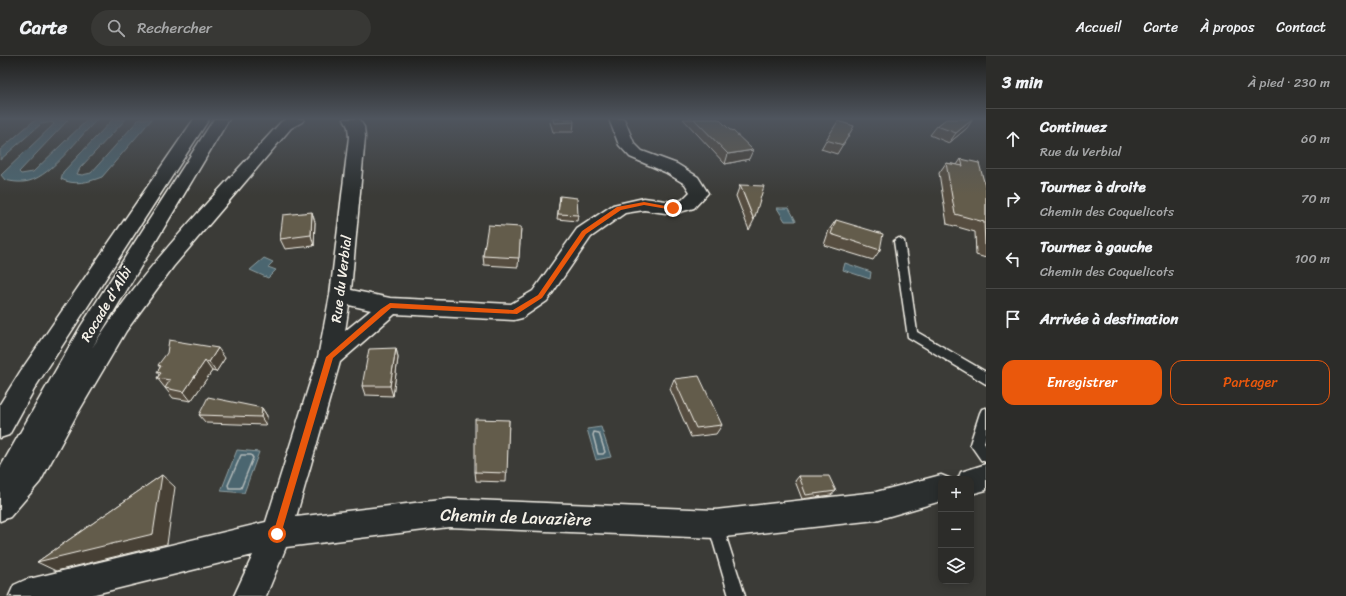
<!DOCTYPE html>
<html lang="fr">
<head>
<meta charset="utf-8">
<style>
  body { margin:0; font-family:Sriracha,sans-serif; background:#383835; color:#f1f3f6 }
  .controls { position:absolute; right:12px; bottom:12px; display:grid; overflow:hidden; border-radius:8px; box-shadow:0 2px 10px #0003 }
  .controls button { width:36px; height:36px; display:grid; place-items:center; padding:0; border:0; border-bottom:1px solid #484846; background:#2c2c29; color:#f1f3f6; font:20px sans-serif }
  .stop { position:absolute; width:12px; height:12px; margin:-9px; border:3px solid #ea580c; border-radius:50%; background:#fff }
  .stop.end { background:#ea580c; border-color:#fff; box-shadow:0 1px 4px #0008 }
  .list { margin:0; padding:0; list-style:none }
  h2 { display:flex; justify-content:space-between; align-items:center; height:52px; margin:0; padding:0 16px; font-size:17px }
  h2 small { font-size:13px; font-weight:400; color:#a6a7a8 }
  .list li { display:grid; grid-template-columns:26px 1fr auto; gap:12px; align-items:center; box-sizing:border-box; height:60px; padding:0 16px; border-top:1px solid #484846 }
  .list b { display:block; font-size:15px; white-space:nowrap }
  .list p { margin:0; font-size:13px; white-space:nowrap; color:#a6a7a8 }
  .list em { font-size:13px; font-style:normal; color:#a6a7a8 }
  .actions { display:flex; gap:8px; padding:12px 16px }
  .actions a { flex:1; padding:9px 0; border:1px solid #ea580c; border-radius:12px; text-align:center; font-size:14px; color:#ea580c }
  .actions .main { background:#ea580c; color:#fff }
  .icon { flex:none; width:22px; height:22px; fill:none; stroke:currentColor; stroke-width:2; stroke-linecap:round; stroke-linejoin:round }
  .map { position:relative; flex:none; width:986px; height:540px; overflow:hidden }
  header { display:flex; align-items:center; gap:24px; box-sizing:border-box; height:56px; padding:0 20px; background:#2c2c29; border-bottom:1px solid #484846 }
  header strong { font-size:19px }
  nav { display:flex; gap:22px; margin-inline-start:auto; font-size:14px }
  .search { width:280px; height:36px; background:#383835; display:flex; align-items:center; gap:10px; box-sizing:border-box; padding:0 14px; border-radius:22px; color:#a6a7a8; font-size:15px }
  main { display:flex }
  aside { flex:1; background:#2c2c29 }
  .map>svg:first-child { display:block }
  .water { fill:#4c6670; stroke:#8f9ea0 }
  .lines { fill:none; stroke-linecap:round; stroke-linejoin:round }
  .shore { stroke:#b1b9b8; stroke-width:1.5 }
  .lane-casing { stroke:#f4f1e8; stroke-width:3 }
  .street-casing { stroke:#f4f1e8; stroke-width:3 }
  .highway-casing { stroke:#f4f1e8; stroke-width:3 }
  .lane { fill:#2a2d2e; fill-rule:evenodd }
  .street { fill:#2a2d2e; fill-rule:evenodd }
  .highway { fill:#2a2d2e; fill-rule:evenodd }
  .wall { fill:#564e41; stroke:#f4f1e8 }
  .shaded-wall { fill:#464035; stroke:#f4f1e8 }
  .building { fill:#645b4c; stroke:#f4f1e8 }
  .route { fill:#ea580c }
  .labels { text-anchor:middle; stroke-width:3; stroke-linejoin:round; paint-order:stroke }
  .street-label { font-size:14px; fill:#f4f1e8; stroke:#2a2d2e }
  .near-street-label { font-size:17px; fill:#f4f1e8; stroke:#2a2d2e }
</style>
</head>
<body>
<header>
<strong>Carte</strong>
<div class="search"><svg class="icon" aria-label="search" viewBox="0 0 24 24"><circle cx="10" cy="10" r="6"/><path d="M15 15l6 6"/></svg>Rechercher</div>
<nav><a>Accueil</a><a>Carte</a><a>À propos</a><a>Contact</a></nav>
</header>
<main>
<div class="map">
<svg width="986" height="540" viewBox="0 0 986 540">
  <rect width="100%" height="100%" fill="#3b3b37"/>
  <filter id="ink" filterUnits="userSpaceOnUse"><feTurbulence type="fractalNoise" baseFrequency=".025" numOctaves="2"/><feDisplacementMap in="SourceGraphic" scale="8" xChannelSelector="R" yChannelSelector="G"/><feConvolveMatrix kernelMatrix="1 2 1 2 8 2 1 2 1" color-interpolation-filters="sRGB"/></filter>
  <g filter="url(#ink)">
    <!-- water -->
    <g class="water">
      <path d="M38,63l30,1 -49,52 2,2 12,-2 55,-53h10c-19,17 -45,56 -69,62 -8,2 -16,1 -24,-1l-4,-5 53,-51 -2,-2 -11,2 -41,36v-10l32,-28z"/>
      <path d="M113,63h13l-46,49 -3,6 5,1 9,-2 48,-54h13l-50,58c-13,5 -28,9 -41,2l2,-7z"/>
      <polygon points="777,152 789,152 796,165 785,165"/>
      <polygon points="264,202 273,206 268,211 276,214 268,222 250,214"/>
      <polygon points="845,207 871,216 870,223 843,214"/>
      <polygon points="601,371 611,401 596,404 587,373"/>
      <polygon points="237,394 259,396 244,437 221,435"/>
    </g>
    <g class="lines">
      <!-- shore -->
      <g class="shore">
        <polygon points="594,376 599,377 605,396 603,398 598,398 593,379"/>
        <polygon points="241,399 251,399 253,402 241,432 229,432 228,429"/>
      </g>
      <!-- lane casing -->
      <g class="lane-casing">
        <g id="lane">
          <polygon points="899,182 904,185 917,276 986,316 986,328 908,281 894,185"/>
          <polygon points="986,352 986,379 984,387 986,390 986,406 981,404 970,388 980,357 982,353"/>
          <polygon points="715,461 720,463 722,468 745,540 729,540 708,468 710,463"/>
        </g>
      </g>
      <!-- street casing -->
      <g class="street-casing">
        <g id="street">
          <path d="M344,63h15l5,8 1,10 -14,153 39,8 121,6 22,-13 44,-62 36,-24 31,-7 29,4 9,-2 8,-8 -5,-8 -20,-12 -35,-15 -11,-12 -10,-26h15l10,24 8,8 35,13 21,13 10,16 -14,15 -21,6 -29,-4 -19,3 -34,24 -44,64 -25,17 -8,2 -119,-6 -55,48 -44,155 153,-18 266,11 161,-18 65,-17 10,4h-10v22l-65,19 -161,18 -266,-11 -163,20 -20,49h-32l19,-41 -166,41h-78l5,-11 11,-5 241,-58 52,-165 12,-62 19,-158 -1,-10zM349,249l22,5 -26,21z"/>
          <polygon points="986,408 986,434 971,438 971,423 958,423 961,416"/>
        </g>
      </g>
      <!-- highway casing -->
      <g class="highway-casing">
        <g id="highway">
          <polygon points="194,63 209,63 36,330 9,379 0,382 0,348 20,316"/>
          <path d="M214,63h15l-137,229c53,-83 123,-153 189,-226l5,-3h18l-2,3 -11,6 -118,139 -47,64 -50,85 -36,66 -30,35 -10,4v-53l81,-142z"/>
        </g>
      </g>
      <!-- lane -->
      <use href="#lane" class="lane"/>
      <!-- street -->
      <use href="#street" class="street"/>
      <!-- highway -->
      <use href="#highway" class="highway"/>
    </g>
    <!-- wall -->
    <g class="wall">
      <polygon points="549,63 573,63 574,66 573,76 553,76"/>
      <polygon points="683,63 719,63 749,103 725,108"/>
      <polygon points="854,70 837,98 821,93 826,84"/>
      <polygon points="937,70 967,72 949,87 930,79"/>
      <polygon points="961,103 986,133 986,202 976,199 975,176 947,168 939,117 946,107 957,109"/>
      <polygon points="740,129 754,164 749,174 736,140"/>
      <polygon points="560,140 578,159 577,165 557,163"/>
      <polygon points="836,164 880,194 873,204 824,189 829,174"/>
      <polygon points="315,166 314,190 285,193 280,183"/>
      <polygon points="521,171 518,211 484,209 483,200"/>
      <polygon points="396,292 398,302 393,340 365,339 362,330"/>
      <polygon points="225,302 216,316 212,315 191,345 173,342 157,322 159,319 157,316 160,312 158,309"/>
      <polygon points="674,323 722,369 716,378 691,381 670,333"/>
      <polygon points="262,352 267,360 266,369 206,367 199,359"/>
      <polygon points="509,364 506,426 476,425 475,416"/>
      <polygon points="799,420 836,435 831,439 802,443 795,425"/>
    </g>
    <!-- shaded-wall -->
    <g class="shaded-wall">
      <polygon points="973,63 967,72 949,87 956,77"/>
      <polygon points="753,94 749,103 725,108 728,98"/>
      <polygon points="312,156 315,166 314,190 311,179"/>
      <polygon points="218,292 225,302 216,316 209,306"/>
      <polygon points="396,292 398,302 393,340 390,330"/>
      <polygon points="205,305 212,315 191,345 184,336"/>
      <polygon points="262,352 267,360 266,369 261,361"/>
      <polygon points="162,419 175,431 167,488 56,515 37,506"/>
    </g>
    <!-- building -->
    <g class="building">
      <polygon points="553,63 573,63 574,66 554,67"/>
      <polygon points="694,63 719,63 730,74 732,74 753,94 728,98"/>
      <polygon points="946,63 973,63 956,77 937,70"/>
      <polygon points="838,65 854,70 843,89 826,84"/>
      <polygon points="961,103 979,107 986,133 986,189 985,189 984,166 955,158 946,107 963,110"/>
      <polygon points="740,129 764,130 754,164"/>
      <polygon points="560,140 577,142 578,159 558,158"/>
      <polygon points="312,156 311,179 280,183 283,159"/>
      <polygon points="836,164 883,178 880,194 831,178"/>
      <polygon points="488,169 521,171 519,202 483,200"/>
      <polygon points="169,284 218,292 209,306 205,305 184,336 165,332 170,324 157,322 161,317 157,316 161,310 158,309 167,297"/>
      <polygon points="396,292 390,330 362,330 369,293"/>
      <polygon points="699,320 722,369 696,372 674,323"/>
      <polygon points="208,341 262,352 261,361 199,359"/>
      <polygon points="475,363 509,364 507,417 475,416"/>
      <polygon points="162,419 153,478 37,506"/>
      <polygon points="799,420 829,420 836,435 806,439"/>
    </g>
  </g>
  <!-- sky -->
  <linearGradient id="sky" x2="0" y2="1"><stop stop-color="#20201e"/><stop offset="0.45" stop-color="#4f555e"/><stop offset="1" stop-color="#4f555e" stop-opacity="0"/></linearGradient>
  <rect width="986" height="139" fill="url(#sky)"/>
  <!-- route -->
  <polygon class="route" points="644,146 676,152 673,154 644,149 621,154 586,178 542,242 517,258 391,252 333,302 281,478 280,481 277,482 274,481 273,478 326,301 381,253 390,247 513,254 538,239 582,175 617,151"/>
  <g class="labels">
    <!-- street labels -->
    <g class="street-label">
      <text transform="translate(341 223) rotate(-83)" y="5">Rue du Verbial</text>
      <text transform="translate(106 248) rotate(-59)" y="5">Rocade d'Albi</text>
    </g>
    <!-- near-street labels -->
    <g class="near-street-label">
      <text transform="translate(516 461) rotate(2)" y="6">Chemin de Lavazière</text>
    </g>
  </g>
</svg>
<div class="controls">
<button>+</button>
<button>−</button>
<button><svg class="icon" aria-label="layers" viewBox="0 0 24 24"><path d="M12 4l9 5-9 5-9-5zM3 14l9 5 9-5"/></svg></button>
</div>
<div class="stop" style="left:277px;top:478px"></div>
<div class="stop end" style="left:673px;top:152px"></div>
</div>
<aside>
<h2>3 min<small>À pied · 230 m</small></h2>
<ul class="list">
<li><svg class="icon" aria-label="ahead" viewBox="0 0 24 24"><path d="M12 20V5M6 11l6-6 6 6"/></svg><div><b>Continuez</b><p>Rue du Verbial</p></div><em>60 m</em></li>
<li><svg class="icon" aria-label="right" viewBox="0 0 24 24"><path d="M7 20v-9h11M14 6l5 5-5 5"/></svg><div><b>Tournez à droite</b><p>Chemin des Coquelicots</p></div><em>70 m</em></li>
<li><svg class="icon" aria-label="left" viewBox="0 0 24 24"><path d="M17 20v-9H6M10 6l-5 5 5 5"/></svg><div><b>Tournez à gauche</b><p>Chemin des Coquelicots</p></div><em>100 m</em></li>
<li><svg class="icon" aria-label="arrive" viewBox="0 0 24 24"><path d="M6 21V4h12l-3 4 3 4H6"/></svg><div><b>Arrivée à destination</b></div></li>
</ul>
<div class="actions"><a class="main">Enregistrer</a><a>Partager</a></div>
</aside>
</main>
</body>
</html>
